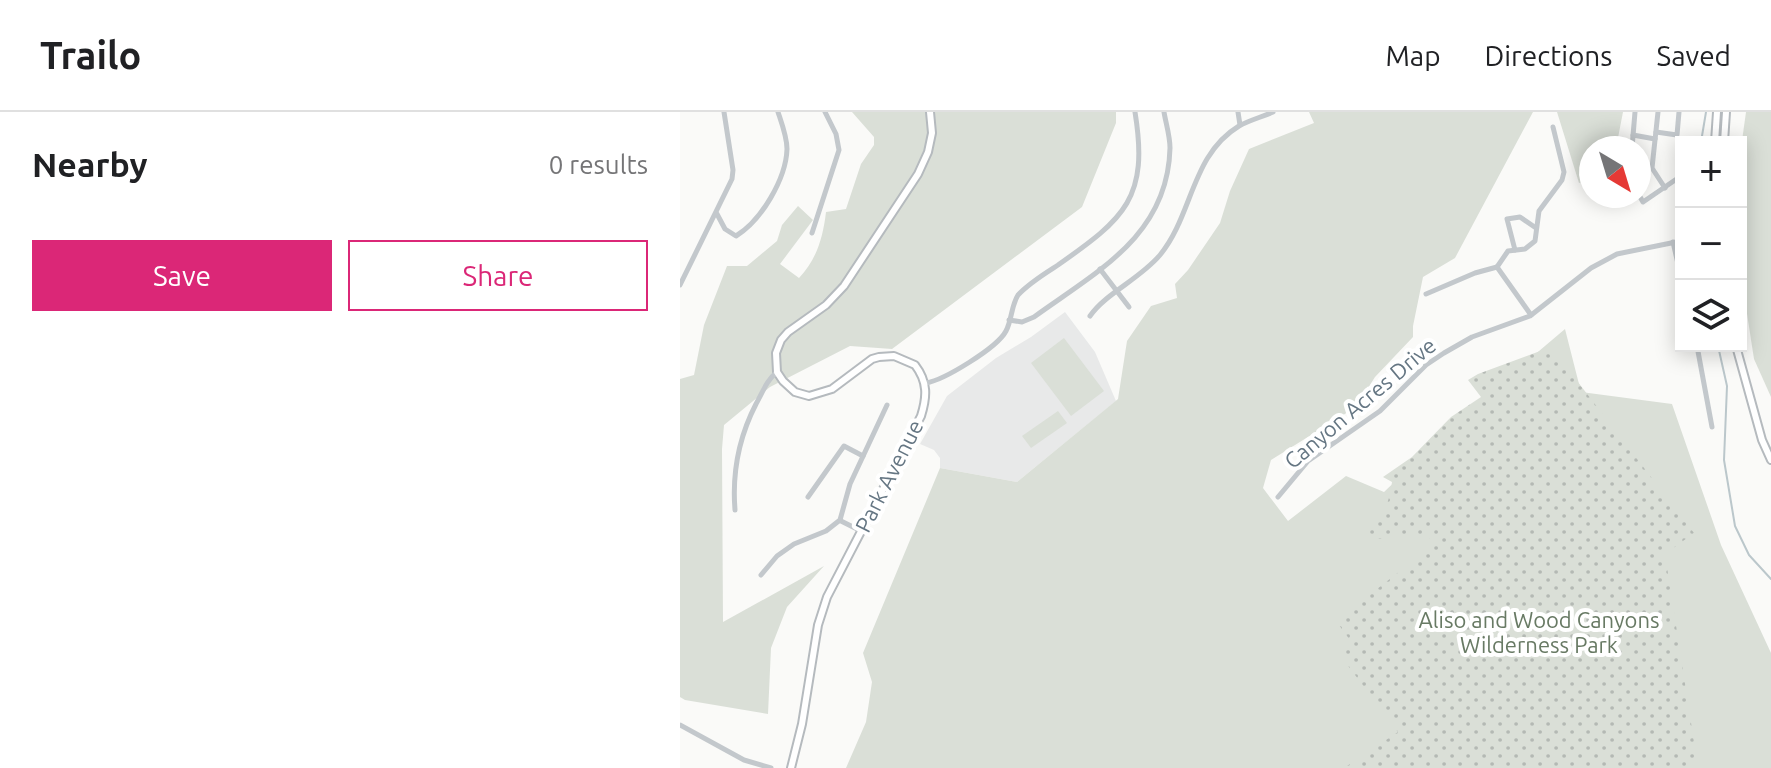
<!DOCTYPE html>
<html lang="en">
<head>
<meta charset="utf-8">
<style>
  body { margin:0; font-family:Ubuntu,sans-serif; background:#f6f6f6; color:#202124 }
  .controls { position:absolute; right:24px; top:24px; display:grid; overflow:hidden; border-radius:0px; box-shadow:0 4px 20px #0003 }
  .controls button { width:72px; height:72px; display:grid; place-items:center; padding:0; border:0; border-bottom:2px solid #e0e0e0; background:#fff; color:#202124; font:40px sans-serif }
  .compass { position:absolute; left:899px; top:24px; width:72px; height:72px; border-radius:50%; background:#fff; box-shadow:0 4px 20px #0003; rotate:142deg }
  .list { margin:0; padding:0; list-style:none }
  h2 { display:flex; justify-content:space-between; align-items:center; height:104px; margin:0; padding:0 32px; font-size:34px }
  h2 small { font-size:26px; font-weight:400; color:#757577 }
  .actions { display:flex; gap:16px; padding:24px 32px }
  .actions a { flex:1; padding:18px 0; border:2px solid #db2777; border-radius:0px; text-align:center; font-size:28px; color:#db2777 }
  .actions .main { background:#db2777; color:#fff }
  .icon { flex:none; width:44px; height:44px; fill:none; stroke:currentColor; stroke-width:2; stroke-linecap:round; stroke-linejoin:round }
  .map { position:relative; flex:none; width:1091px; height:656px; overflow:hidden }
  header { display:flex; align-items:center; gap:48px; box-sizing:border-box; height:112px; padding:0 40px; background:#fff; border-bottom:2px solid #e0e0e0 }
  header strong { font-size:38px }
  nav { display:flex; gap:44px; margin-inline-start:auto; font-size:28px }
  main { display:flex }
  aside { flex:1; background:#fff }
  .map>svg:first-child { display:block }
  .built { fill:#e8e9e9 }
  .green { fill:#dadfd7 }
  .park { fill:url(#park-dots) }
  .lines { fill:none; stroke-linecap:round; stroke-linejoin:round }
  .stream { stroke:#bbc7cb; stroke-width:2 }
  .major-casing { stroke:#b5babe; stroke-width:10 }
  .minor { stroke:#c3c8cc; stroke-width:5 }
  .major { stroke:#fff; stroke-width:6 }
  .labels { text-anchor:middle; stroke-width:8; stroke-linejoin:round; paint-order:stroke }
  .street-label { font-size:22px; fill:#657683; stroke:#fff }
  .park-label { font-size:22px; fill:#687a64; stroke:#fff }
</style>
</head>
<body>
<header>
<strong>Trailo</strong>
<nav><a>Map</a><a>Directions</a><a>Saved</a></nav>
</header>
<main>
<aside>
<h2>Nearby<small>0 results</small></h2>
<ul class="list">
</ul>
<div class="actions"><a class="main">Save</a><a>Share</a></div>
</aside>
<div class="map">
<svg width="1091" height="656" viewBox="0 0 1091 656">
  <defs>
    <pattern id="park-dots" width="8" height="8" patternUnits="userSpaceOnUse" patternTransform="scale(2)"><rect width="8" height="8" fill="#dadfd7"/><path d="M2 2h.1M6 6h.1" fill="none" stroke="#b4b9b4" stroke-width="1.8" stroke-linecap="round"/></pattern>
  </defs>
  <rect width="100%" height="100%" fill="#fafaf8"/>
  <!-- built -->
  <polygon class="built" points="385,200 415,240 436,289 337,370 260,356 260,346 254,338 240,332 267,284 316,246 351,225"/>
  <!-- green -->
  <g class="green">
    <path d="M172,0h264v11l-34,84 -190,142 -42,-3 -80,41 -46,38 -2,24 1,173 101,-56 -37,41 -16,41 -3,66 -83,-14 -5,-3v-318l14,-4 10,-50 23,-59h20l30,-25 5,-16 16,-19 15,14 -33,44 19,14c18,-19 24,-41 27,-66l20,-3 15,-45 13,-19v-8z"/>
    <polygon points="629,0 853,0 775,146 743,165 733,214 733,225 695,265 676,295 591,348 583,376 608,409 666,364 704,380 794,294 885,217 901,280 992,292 1041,433 1091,541 1091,656 166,656 186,610 192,570 183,541 260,356 337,370 438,287 447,229 471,194 497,186 495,172 508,158 540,111 550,79 569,37 634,11"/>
    <polygon points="877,0 943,0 936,36 911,36 911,67 899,71"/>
    <polygon points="1066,0 1091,0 1091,285 1074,247 1061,163 1061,36"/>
    <polygon points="384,226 424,279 391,304 351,251"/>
    <polygon points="378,299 387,311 351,336 342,324"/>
  </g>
  <!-- park -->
  <path class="park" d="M871,235l143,186 -29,21 33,214h-354l54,-36 -61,-81 13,-11 -14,-19 100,-78 -1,-3 -19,-6 -39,5 -17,-3c20,-7 30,-34 32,-54l-9,-5 29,-20 39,-40 30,-20 -13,-17 10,-6z"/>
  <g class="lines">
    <!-- stream -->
    <g class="stream">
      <polyline points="1021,30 1026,0"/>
      <polyline points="1038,234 1047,274 1044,348 1055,414 1069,443 1091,467"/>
    </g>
    <!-- major casing -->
    <g class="major-casing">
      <g id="major">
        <polyline points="1035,30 1037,0"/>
        <polyline points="1044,30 1046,0"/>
        <polyline points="1056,234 1082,328 1091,348"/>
        <path d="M111,656l11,-44 16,-99 9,-28 94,-181c6,-19 7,-34 -6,-51l-21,-9 -15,1 -7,2 -40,30 -23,7 -14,-4 -12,-11 -6,-9 -1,-19 5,-13 7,-8 38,-27 18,-19 74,-112 10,-22 4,-19 -2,-21"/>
      </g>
    </g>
    <!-- minor -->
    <g class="minor">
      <polyline points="558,0 560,13"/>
      <polyline points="978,0 972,56 985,76"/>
      <polyline points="976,20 997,23 999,0"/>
      <polyline points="953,23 975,27"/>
      <polyline points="952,36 955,0"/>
      <polyline points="959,83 963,90 1001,64"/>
      <path d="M37,102l8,15 11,7c25,-15 50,-57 51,-87 0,-12 -5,-25 -9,-37"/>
      <polyline points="132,121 159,38 156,22 145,0"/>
      <polyline points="993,130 1001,165"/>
      <polyline points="835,138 827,107 840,105 856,116"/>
      <polyline points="817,155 828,139 845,137 855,129 859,99 882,68 884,60 873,15"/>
      <polyline points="817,155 851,203"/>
      <polyline points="420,157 449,195"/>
      <polyline points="0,173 52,67 53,58 44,0"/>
      <polyline points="746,182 795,161 817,155"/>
      <path d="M410,204c16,-23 50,-37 70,-61 33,-40 31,-100 79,-129 11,-6 23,-9 34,-14"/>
      <path d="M329,208l13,2 12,-5c62,-45 134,-81 136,-169 0,-12 -4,-24 -6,-36"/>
      <polyline points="1017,234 1032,315"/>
      <path d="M246,271c18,-3 71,-35 80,-52 6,-11 5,-25 12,-36 11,-12 26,-21 40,-30 67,-47 91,-67 77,-153"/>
      <polyline points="128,385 164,334 183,344"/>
      <polyline points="598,385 628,349 700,299 746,253 764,241 792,225 850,204 911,156 937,142 1001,129"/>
      <path d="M55,398c-3,-37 4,-73 21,-106 7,-12 10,-23 21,-32"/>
      <polyline points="161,409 181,419"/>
      <polyline points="81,463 97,444 114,432 146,419 160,408 170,372 207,293"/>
      <polyline points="0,613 64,648 91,656"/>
    </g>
    <!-- major -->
    <use href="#major" class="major"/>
  </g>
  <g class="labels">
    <!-- street labels -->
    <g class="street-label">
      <text transform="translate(680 291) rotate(-40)" y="8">Canyon Acres Drive</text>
      <text transform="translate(209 364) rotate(-63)" y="8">Park Avenue</text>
    </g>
    <!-- park labels -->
    <g class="park-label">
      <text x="859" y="516">Aliso and Wood Canyons<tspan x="859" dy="25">Wilderness Park</tspan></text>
    </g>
  </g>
</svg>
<div class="controls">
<button>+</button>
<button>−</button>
<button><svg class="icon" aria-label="layers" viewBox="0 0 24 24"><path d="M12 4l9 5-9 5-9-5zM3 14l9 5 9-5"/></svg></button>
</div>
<svg class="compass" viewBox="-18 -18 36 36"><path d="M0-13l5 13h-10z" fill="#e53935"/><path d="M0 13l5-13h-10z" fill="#757577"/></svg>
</div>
</main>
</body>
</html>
